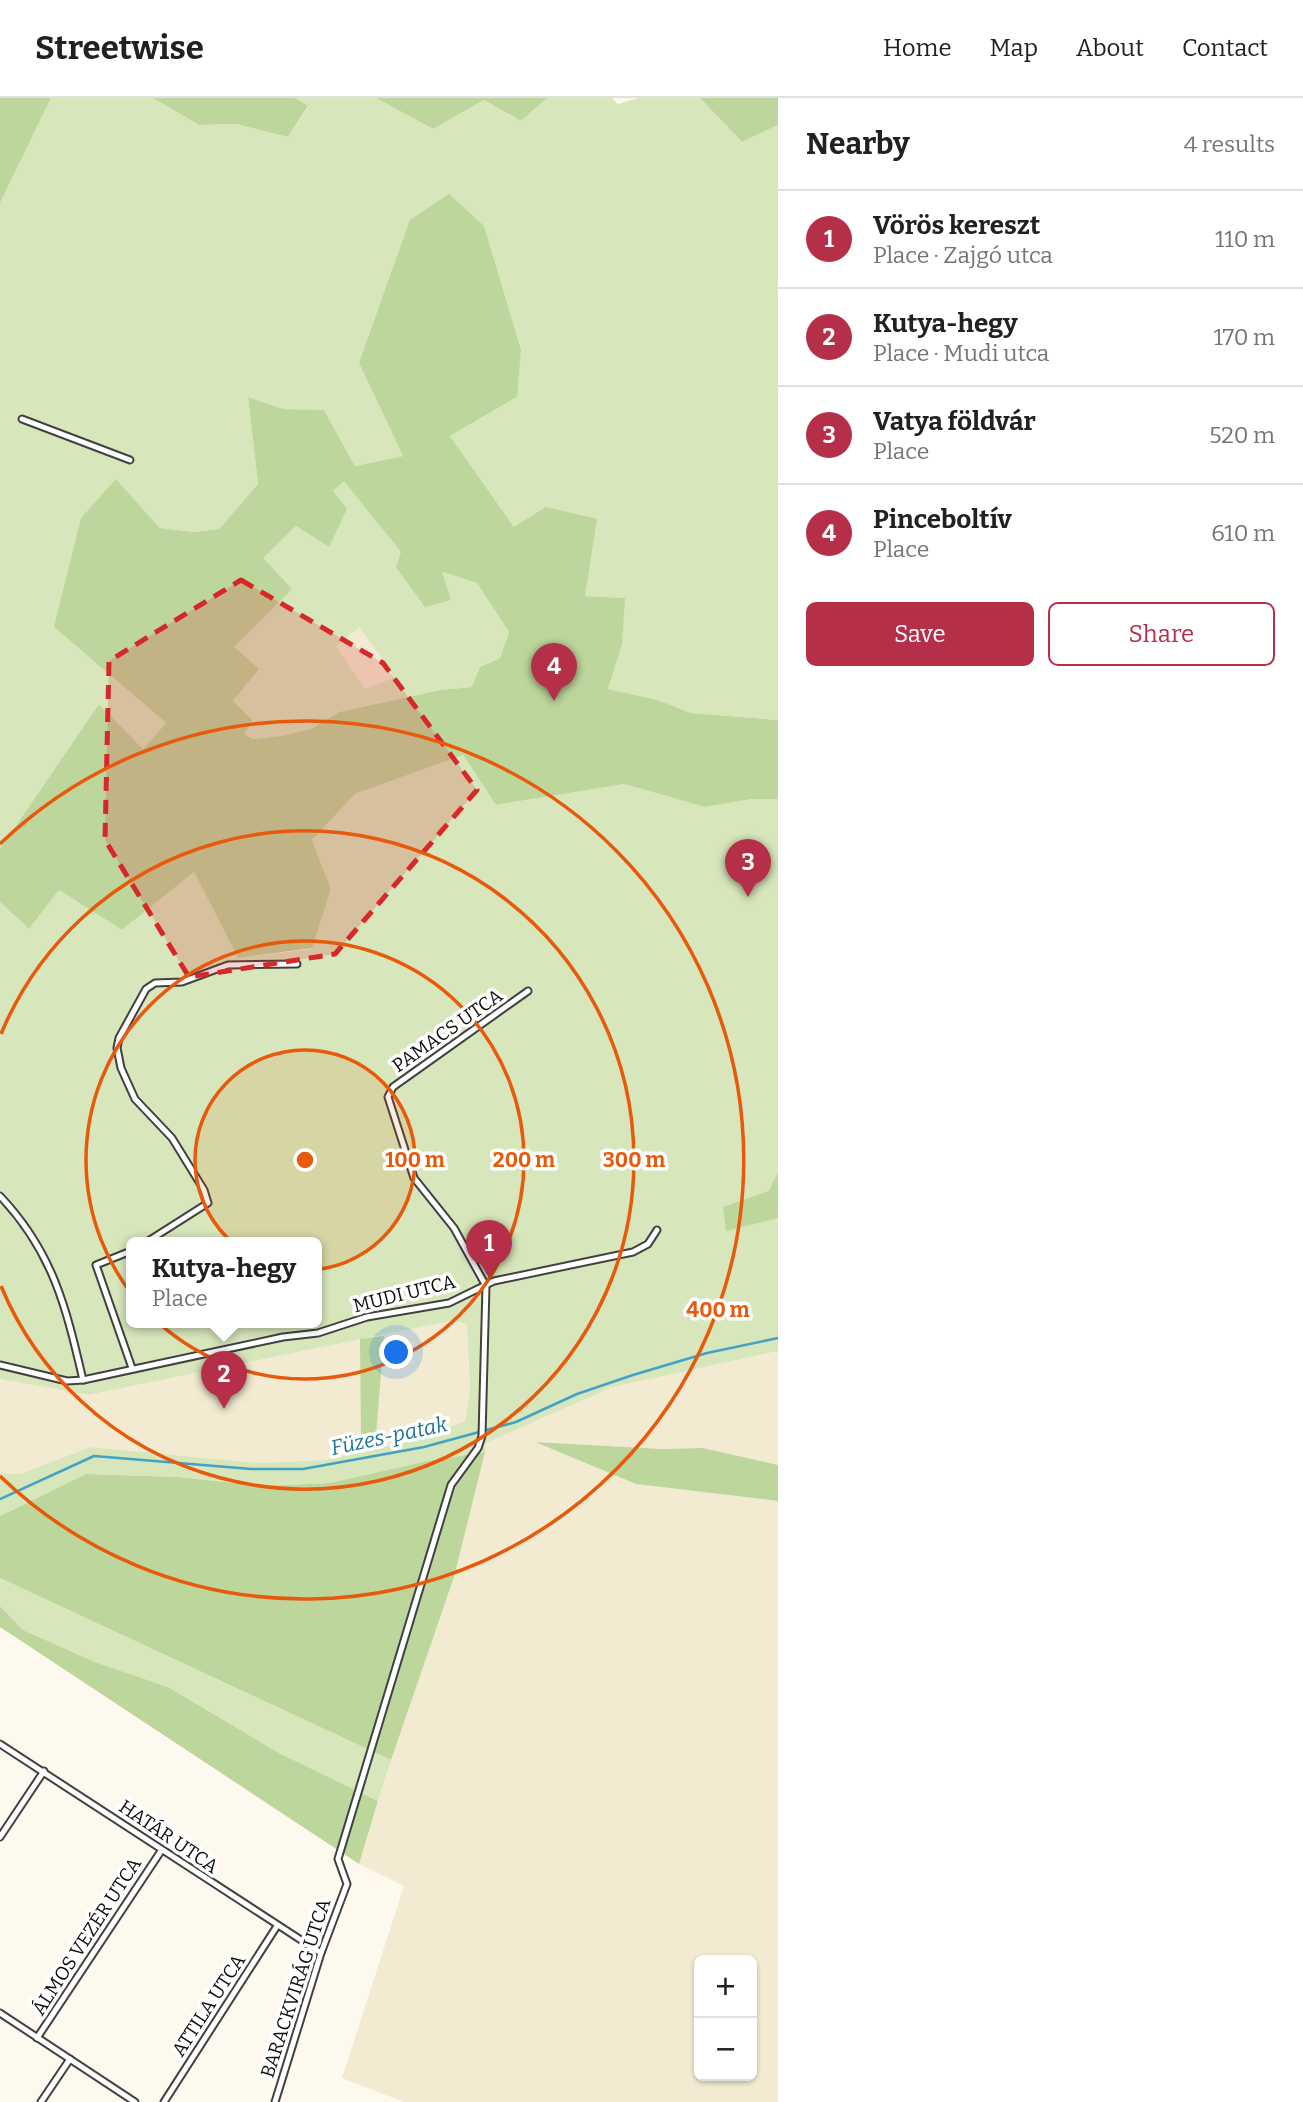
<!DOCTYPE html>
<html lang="en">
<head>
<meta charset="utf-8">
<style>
  body { margin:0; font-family:Bitter,serif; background:#f2f2f2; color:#202124 }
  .controls { position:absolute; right:21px; bottom:21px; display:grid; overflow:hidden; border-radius:10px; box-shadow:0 2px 5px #0004 }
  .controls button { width:63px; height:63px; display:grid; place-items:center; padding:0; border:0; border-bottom:2px solid #e0e0e0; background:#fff; color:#202124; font:35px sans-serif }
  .you { position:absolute; left:397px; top:1255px; width:24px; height:24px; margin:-18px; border:5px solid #fff; border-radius:50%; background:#1a73e8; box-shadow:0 0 0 10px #1a73e833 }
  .badge { display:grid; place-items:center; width:46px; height:46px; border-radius:50%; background:#b42f47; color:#fff; font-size:23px; font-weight:700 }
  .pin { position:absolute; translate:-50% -58px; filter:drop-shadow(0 2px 4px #0008) }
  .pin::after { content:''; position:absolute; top:37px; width:24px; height:21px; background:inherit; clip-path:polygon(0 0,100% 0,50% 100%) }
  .popup { position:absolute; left:126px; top:1139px; width:196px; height:91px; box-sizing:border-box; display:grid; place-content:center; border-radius:10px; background:#fff; filter:drop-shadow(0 2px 5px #0005); font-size:23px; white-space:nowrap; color:#757577 }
  .popup b { font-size:26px; color:#202124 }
  .popup::after { content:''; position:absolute; left:50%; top:100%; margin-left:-14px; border:14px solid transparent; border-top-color:#fff }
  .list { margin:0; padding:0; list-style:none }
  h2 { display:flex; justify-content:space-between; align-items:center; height:91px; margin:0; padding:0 28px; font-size:30px }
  h2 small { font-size:23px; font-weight:400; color:#757577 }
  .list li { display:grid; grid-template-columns:46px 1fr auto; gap:21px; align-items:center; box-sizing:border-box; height:98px; padding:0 28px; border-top:2px solid #e0e0e0 }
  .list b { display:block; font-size:26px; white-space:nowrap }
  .list p { margin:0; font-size:23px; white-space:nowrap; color:#757577 }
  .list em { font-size:23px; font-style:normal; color:#757577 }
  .actions { display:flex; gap:14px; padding:21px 28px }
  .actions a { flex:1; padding:16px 0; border:2px solid #b42f47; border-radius:10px; text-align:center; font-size:24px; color:#b42f47 }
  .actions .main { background:#b42f47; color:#fff }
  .map { position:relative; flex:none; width:778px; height:2004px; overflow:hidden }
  header { display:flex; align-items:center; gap:42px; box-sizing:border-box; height:98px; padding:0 35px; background:#fff; border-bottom:2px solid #e0e0e0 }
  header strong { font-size:33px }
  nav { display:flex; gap:38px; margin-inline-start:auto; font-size:24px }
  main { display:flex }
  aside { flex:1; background:#fff }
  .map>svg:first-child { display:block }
  .farmland { fill:#f2ebd1; fill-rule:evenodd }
  .green { fill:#d7e6bb; fill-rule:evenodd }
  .forest { fill:#bdd69b; fill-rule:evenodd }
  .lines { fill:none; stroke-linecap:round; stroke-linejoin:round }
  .stream { stroke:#43a2c4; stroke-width:2.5 }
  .street-casing { stroke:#414141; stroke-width:9 }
  .street { stroke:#fff; stroke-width:5 }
  .marked { fill:#d62828; fill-opacity:0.2; stroke:#d62828; stroke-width:5; stroke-dasharray:14 9; stroke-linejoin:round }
  .ring { fill:none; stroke:#e8590c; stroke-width:3.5 }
  .labels { text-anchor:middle; stroke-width:7; stroke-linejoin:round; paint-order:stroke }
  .street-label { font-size:19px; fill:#0e0e0e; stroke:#fff }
  .water-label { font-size:21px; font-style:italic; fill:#1f7397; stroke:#fff }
  .centre { fill:#e8590c; stroke:#fff; stroke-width:3.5 }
  .ring-label { font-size:21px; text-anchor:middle; font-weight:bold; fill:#e8590c; stroke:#fff; stroke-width:7; stroke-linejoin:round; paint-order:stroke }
</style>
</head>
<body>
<header>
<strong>Streetwise</strong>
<nav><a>Home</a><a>Map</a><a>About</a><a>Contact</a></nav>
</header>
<main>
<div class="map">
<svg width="778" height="2004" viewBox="0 0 778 2004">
  <rect width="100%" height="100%" fill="#fef9ef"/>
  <!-- farmland -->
  <g class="farmland">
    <polygon points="359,528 390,571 393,580 365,591 336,550"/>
    <polygon points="455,1222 467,1226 470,1291 465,1323 415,1342 325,1362 259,1365 92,1349 20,1376 0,1375 0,1281 88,1297"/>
    <path d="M778,1253v114l-75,-17 -40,1 -128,-7 101,42 142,17v601h-374l-62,-24 62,-192 -45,-22 35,-114 60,-173 32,-134 127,-56zM699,1862h53v116h-53z"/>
  </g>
  <!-- green -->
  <g class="green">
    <polygon points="51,0 153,0 199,27 236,26 288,39 308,9 295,0 376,0 433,31 484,2 521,23 547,0 612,0 618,6 638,0 700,0 742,44 778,27 778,622 691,615 658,602 608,591 622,547 624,500 585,498 514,429 450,338 517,299 359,265 403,358 355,368 324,312 284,311 248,299 258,386 219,431 194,434 160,430 116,381 54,529 166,625 143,651 99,606 0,751 0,105"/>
    <path d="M344,382l57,72 50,48 -10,-28 36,11 32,49 -9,26 -20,9 -7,20 -33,3 -101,22 -28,17 -31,7 -27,3 -10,-5 -10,-33 25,-32 -24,-21 28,-90 34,-32 33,21 4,-56zM359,529l31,42 3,9 -28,11 -29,-42z"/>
    <path d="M463,657l33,50 128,-21 81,23 47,-8h26v552l-165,36 -127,56 -1,9 -58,9 -97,22 -68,3 -83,-9 -93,-3 -86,42v-43l20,1 71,-27 168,16 66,-3 90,-20 50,-19 5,-32 -3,-65 -12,-4 -367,75 -88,-16v-477l29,27 30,-39 63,40 72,-58 44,86 73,-9 20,-60 -19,-49 43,-46zM131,1145h186v80h-186z"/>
    <polygon points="0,1480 391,1662 378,1703 279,1655 168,1589 95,1564 23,1532 0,1508"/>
  </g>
  <!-- forest -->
  <g class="forest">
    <polygon points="0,0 51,0 0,105"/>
    <polygon points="153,0 295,0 308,8 288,39 236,26 199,27"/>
    <polygon points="376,0 547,0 521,23 484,2 433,31"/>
    <polygon points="700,0 778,0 778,27 742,44"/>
    <path d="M449,96l35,32 37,124 -4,47 -67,39 64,91 32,-20 51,12 -12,77 40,2 -3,47 -14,44 50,11 33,13 87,7v79h-26l-47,8 -81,-23 -128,21 -33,-50 -108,39 -43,46 19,49 -19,59 -74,10 -44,-86 -72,58 -63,-40 -30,39 -29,-27v-53l99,-145 44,45 23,-26 -112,-96 27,-109 35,-39 44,49 34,4 25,-3 39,-45 -10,-87 36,12 40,1 31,56 48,-10 -44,-93 51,-143zM344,383l57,71 -5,15 29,40 26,-7 -9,-28 35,11 32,49 -9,26 -20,9 -8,20 -32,3 -101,22 -28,17 -31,7 -27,3 -9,-5 8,-14 -19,-19 26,-32 -25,-22 58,-58 -29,-31 33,-32 33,21 18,-38 -14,-18z"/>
    <polygon points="778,1074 778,1120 726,1133 723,1109 769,1093"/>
    <polygon points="384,1238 376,1337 361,1338 360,1241"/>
    <polygon points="535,1344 663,1351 703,1350 778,1367 778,1403 636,1386"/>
    <polygon points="485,1354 454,1479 391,1662 0,1480 0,1418 86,1376 179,1379 262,1388 330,1385 427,1363"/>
    <polygon points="0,1508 23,1532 95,1564 168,1589 279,1655 378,1703 359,1766 0,1529"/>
  </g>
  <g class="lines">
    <!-- stream -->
    <polyline class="stream" points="0,1401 94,1358 251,1371 303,1371 424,1349 516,1324 577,1296 633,1277 707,1255 778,1240"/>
    <!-- street casing -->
    <g class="street-casing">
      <g id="street">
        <polyline points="22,321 130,362"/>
        <path d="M0,1098c53,56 66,111 83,184"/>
        <polyline points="145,1145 208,1105 204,1092 172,1040 135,1001 121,970 117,950 119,940 146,891 155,885 182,884 228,867 297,866"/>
        <polyline points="131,1153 96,1167 132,1270"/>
        <polyline points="0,1267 67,1283 83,1282 283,1239 318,1235 367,1219 449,1205 494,1183 633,1154 648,1146 657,1132"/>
        <polyline points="0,1646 321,1855"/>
        <polyline points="0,1739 44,1673"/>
        <polyline points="0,1915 135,2004"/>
        <polyline points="37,1940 161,1753"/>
        <polyline points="41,2004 70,1961"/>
        <polyline points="164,2004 277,1828"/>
        <polyline points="275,2004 321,1855 347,1786 338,1761 451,1387 478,1350 482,1338 486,1188 454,1130 414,1080 388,999 393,989 528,893"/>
      </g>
    </g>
    <!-- street -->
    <use href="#street" class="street"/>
  </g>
  <!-- marked area -->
  <path class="marked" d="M241,482l142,83 94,127 -142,164 -146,23 -84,-137 4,-179z"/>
  <!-- distance rings -->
  <circle cx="305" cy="1062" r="110" fill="#e8590c" fill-opacity=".12"/>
  <g class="ring">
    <circle cx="305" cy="1062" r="110"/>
    <circle cx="305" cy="1062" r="219"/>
    <path d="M1 936A329 329 0 1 1 1 1188"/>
    <path d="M0 746A439 439 0 1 1 0 1378"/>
  </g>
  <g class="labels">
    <!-- street labels -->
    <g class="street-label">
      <text transform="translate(447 932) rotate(-35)" y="7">PAMACS UTCA</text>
      <text transform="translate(404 1195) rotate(-14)" y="7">MUDI UTCA</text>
      <text transform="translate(169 1738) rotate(34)" y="7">HATÁR UTCA</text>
      <text transform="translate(86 1838) rotate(-57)" y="7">ÁLMOS VEZÉR UTCA</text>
      <text transform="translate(295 1890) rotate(-72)" y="7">BARACKVIRÁG UTCA</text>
      <text transform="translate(208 1907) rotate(-57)" y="7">ATTILA UTCA</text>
    </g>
    <!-- water labels -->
    <g class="water-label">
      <text transform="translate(389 1338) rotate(-12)" y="7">Füzes-patak</text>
    </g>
  </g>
  <circle cx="305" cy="1062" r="10" class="centre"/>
  <g class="ring-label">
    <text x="415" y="1069">100 m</text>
    <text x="524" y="1069">200 m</text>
    <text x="634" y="1069">300 m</text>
    <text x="718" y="1219">400 m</text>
  </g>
</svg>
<div class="controls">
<button>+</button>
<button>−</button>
</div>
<div class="you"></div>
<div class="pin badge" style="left:489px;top:1180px">1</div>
<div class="pin badge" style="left:224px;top:1311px">2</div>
<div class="popup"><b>Kutya-hegy</b>Place</div>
<div class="pin badge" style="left:748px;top:799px">3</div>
<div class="pin badge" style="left:554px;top:603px">4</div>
</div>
<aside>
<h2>Nearby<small>4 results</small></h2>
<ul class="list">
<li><span class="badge">1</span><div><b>Vörös kereszt</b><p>Place · Zajgó utca</p></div><em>110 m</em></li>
<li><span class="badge">2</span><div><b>Kutya-hegy</b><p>Place · Mudi utca</p></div><em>170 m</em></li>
<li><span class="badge">3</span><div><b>Vatya földvár</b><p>Place</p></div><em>520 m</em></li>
<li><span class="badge">4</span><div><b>Pinceboltív</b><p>Place</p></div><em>610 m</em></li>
</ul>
<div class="actions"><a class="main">Save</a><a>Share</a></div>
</aside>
</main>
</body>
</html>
